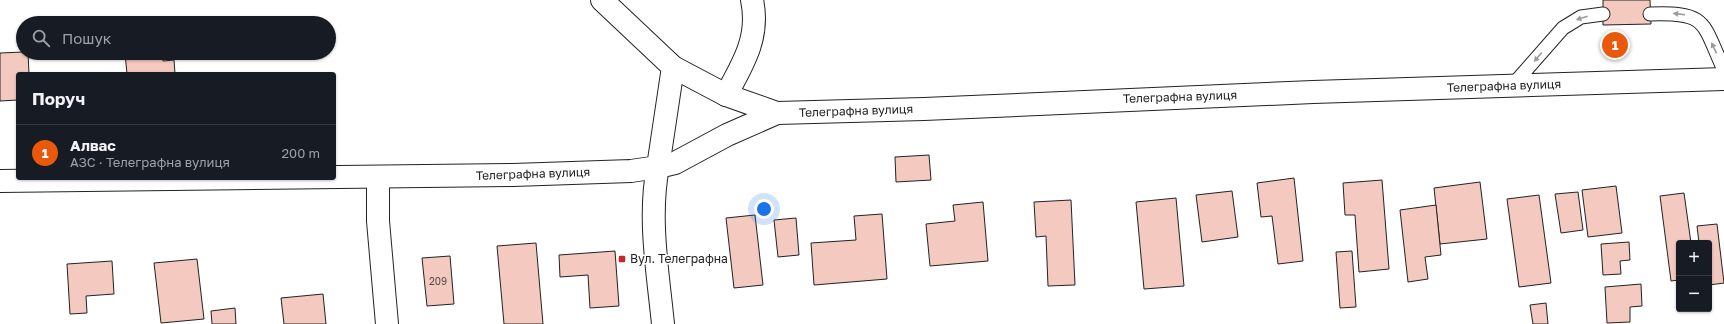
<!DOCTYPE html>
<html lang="uk">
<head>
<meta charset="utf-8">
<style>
  body { margin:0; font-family:"Golos Text",sans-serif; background:#20242c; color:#f1f3f6 }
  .controls { position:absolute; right:12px; bottom:12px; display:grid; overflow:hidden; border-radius:4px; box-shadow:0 1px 3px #0004 }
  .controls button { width:36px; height:36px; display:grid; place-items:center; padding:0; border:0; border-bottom:1px solid #363941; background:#171b24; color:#f1f3f6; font:20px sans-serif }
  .you { position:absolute; left:764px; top:209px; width:14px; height:14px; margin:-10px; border:3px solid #fff; border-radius:50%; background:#1a73e8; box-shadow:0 0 0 6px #1a73e833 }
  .badge { display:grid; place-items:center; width:26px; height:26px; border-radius:50%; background:#ea580c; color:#fff; font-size:13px; font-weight:700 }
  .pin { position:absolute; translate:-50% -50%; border:2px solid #fff; box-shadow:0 1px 4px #0006 }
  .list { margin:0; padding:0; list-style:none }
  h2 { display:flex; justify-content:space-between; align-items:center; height:52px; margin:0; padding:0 16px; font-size:17px }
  h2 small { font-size:13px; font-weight:400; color:#9ea1a6 }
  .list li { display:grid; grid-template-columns:26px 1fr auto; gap:12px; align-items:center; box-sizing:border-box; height:56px; padding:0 16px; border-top:1px solid #363941 }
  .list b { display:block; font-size:15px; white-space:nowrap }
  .list p { margin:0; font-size:13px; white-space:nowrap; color:#9ea1a6 }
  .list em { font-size:13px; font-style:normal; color:#9ea1a6 }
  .icon { flex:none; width:22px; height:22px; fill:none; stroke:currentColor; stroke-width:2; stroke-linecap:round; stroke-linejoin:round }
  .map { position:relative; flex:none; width:1724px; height:324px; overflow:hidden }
  .search { position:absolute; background:#171b24; box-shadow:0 1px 3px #0004; left:16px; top:16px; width:320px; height:44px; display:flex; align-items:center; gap:10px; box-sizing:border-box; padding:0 14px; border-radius:22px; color:#9ea1a6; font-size:15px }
  .panel { position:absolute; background:#171b24; box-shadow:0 1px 3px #0004; left:16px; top:72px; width:320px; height:108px; border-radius:4px }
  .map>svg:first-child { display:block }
  .building { fill:#f3c9c0; stroke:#222 }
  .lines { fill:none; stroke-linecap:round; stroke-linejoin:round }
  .service-casing { stroke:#222; stroke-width:15 }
  .minor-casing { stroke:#222; stroke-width:24 }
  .tertiary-casing { stroke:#222; stroke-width:24 }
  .secondary-casing { stroke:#222; stroke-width:24 }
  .service { stroke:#fff; stroke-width:13 }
  .minor { stroke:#fff; stroke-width:22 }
  .tertiary { stroke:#fff; stroke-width:22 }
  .secondary { stroke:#fff; stroke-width:22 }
  .oneway { fill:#9c9c9c }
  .poi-dot { fill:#c62828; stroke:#fff; stroke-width:1.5 }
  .labels { text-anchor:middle; stroke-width:3; stroke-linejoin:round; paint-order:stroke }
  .number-label { font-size:10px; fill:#564c4a }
  .street-label { font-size:12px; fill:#222; stroke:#fff }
  .poi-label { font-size:12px; fill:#222; stroke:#fff; text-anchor:start }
</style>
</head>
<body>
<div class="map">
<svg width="1724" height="324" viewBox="0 0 1724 324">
  <rect width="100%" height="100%" fill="#fff"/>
  <!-- building -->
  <g class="building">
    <polygon points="1603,0 1650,0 1651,24 1603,25"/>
    <polygon points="23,52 28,53 29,74 18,74 18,100 0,101 0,53"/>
    <polygon points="125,53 163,53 163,61 174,60 175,74 127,74"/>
    <polygon points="929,155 931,180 896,182 895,157"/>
    <polygon points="1294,178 1303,261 1278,264 1272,216 1261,217 1257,183"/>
    <polygon points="1382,180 1389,269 1359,272 1355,215 1345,215 1343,183"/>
    <polygon points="1480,182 1487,239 1440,244 1434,188"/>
    <polygon points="1616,186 1622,233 1588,237 1582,190"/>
    <polygon points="1232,191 1238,237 1202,242 1196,195"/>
    <polygon points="1578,192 1583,230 1561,233 1555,194"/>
    <polygon points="1684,193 1691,243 1679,243 1679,280 1671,281 1660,196"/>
    <polygon points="1539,195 1551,283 1519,287 1507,199"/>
    <polygon points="1176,198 1184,286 1144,289 1136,202"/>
    <polygon points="1071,200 1075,285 1048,286 1046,236 1036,237 1034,202"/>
    <polygon points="983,202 988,261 930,266 926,224 955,221 953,205"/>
    <polygon points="1436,205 1441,255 1425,257 1428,279 1408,282 1400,210"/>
    <polygon points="882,214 887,279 814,285 811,243 856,240 854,216"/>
    <polygon points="755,215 763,285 734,288 726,218"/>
    <polygon points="796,218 799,255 778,257 774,220"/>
    <polygon points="1717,224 1724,283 1709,285 1709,243 1699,243 1697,226"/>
    <polygon points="1629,242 1630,260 1620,261 1621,274 1603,275 1601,244"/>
    <polygon points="536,243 543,324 504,324 497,246"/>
    <polygon points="615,251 619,306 590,308 588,275 560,277 559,255"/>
    <polygon points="1352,251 1356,307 1340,308 1336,252"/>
    <polygon points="450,256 454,304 427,306 422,258"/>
    <polygon points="197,259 204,319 161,323 154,263"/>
    <polygon points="112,261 114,294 86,296 87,313 70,314 67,264"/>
    <polygon points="1641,284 1642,306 1630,307 1630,322 1607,323 1605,287"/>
    <polygon points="323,294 326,324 284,324 281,298"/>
    <polygon points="1546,303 1548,324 1533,324 1530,305"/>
    <polygon points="235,308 236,324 212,324 211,311"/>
  </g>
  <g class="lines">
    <!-- service casing -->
    <g class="service-casing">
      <g id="service">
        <path d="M1650,14c58,-2 52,8 74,56"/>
        <polyline points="1512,86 1563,28 1581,17 1603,14"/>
      </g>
    </g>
    <!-- minor casing -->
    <g class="minor-casing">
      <g id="minor">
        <path d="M726,95c17,-31 34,-58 26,-95"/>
        <polyline points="378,178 378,221 387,324"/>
      </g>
    </g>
    <!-- tertiary casing -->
    <g class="tertiary-casing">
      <g id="tertiary">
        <polyline points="602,0 673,67 726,95 777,113"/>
        <polyline points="0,181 513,175 631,171 658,167 673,67"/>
      </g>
    </g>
    <!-- secondary casing -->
    <g class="secondary-casing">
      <path id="secondary" d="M663,324c-5,-51 -15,-106 -5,-157l17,-4 52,-28 50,-22 147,-4 389,-17 411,-13"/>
    </g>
    <!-- service -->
    <use href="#service" class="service"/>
    <!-- minor -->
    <use href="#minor" class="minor"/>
    <!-- tertiary -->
    <use href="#tertiary" class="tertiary"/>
    <!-- secondary -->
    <use href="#secondary" class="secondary"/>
  </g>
  <!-- one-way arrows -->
  <defs><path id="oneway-solid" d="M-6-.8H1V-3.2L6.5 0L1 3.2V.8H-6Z"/></defs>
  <g class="oneway">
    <use href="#oneway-solid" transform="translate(1679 14) rotate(-173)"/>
    <use href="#oneway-solid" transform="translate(1582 18) rotate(162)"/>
    <use href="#oneway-solid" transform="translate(1714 48) rotate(-115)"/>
    <use href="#oneway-solid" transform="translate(1538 57) rotate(131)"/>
  </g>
  <!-- markers -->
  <rect class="poi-dot" x="618" y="255" width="8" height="8" rx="2"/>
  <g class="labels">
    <!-- number labels -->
    <g class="number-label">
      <text x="438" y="285">209</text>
    </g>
    <!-- street labels -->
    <g class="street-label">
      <text transform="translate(1504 86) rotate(-2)" y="4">Телеграфна вулиця</text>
      <text transform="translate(1180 97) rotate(-2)" y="4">Телеграфна вулиця</text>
      <text transform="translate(856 111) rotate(-2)" y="4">Телеграфна вулиця</text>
      <text transform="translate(533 174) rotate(-2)" y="4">Телеграфна вулиця</text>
    </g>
    <!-- poi labels -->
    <g class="poi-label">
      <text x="630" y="263">Вул. Телеграфна</text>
    </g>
  </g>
</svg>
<div class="controls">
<button>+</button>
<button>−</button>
</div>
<div class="you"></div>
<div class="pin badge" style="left:1615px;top:45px">1</div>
<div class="search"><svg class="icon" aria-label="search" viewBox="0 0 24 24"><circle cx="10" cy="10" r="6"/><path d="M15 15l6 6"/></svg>Пошук</div>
<section class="panel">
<h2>Поруч<small></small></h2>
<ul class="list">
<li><span class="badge">1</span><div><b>Алвас</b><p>АЗС · Телеграфна вулиця</p></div><em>200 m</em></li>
</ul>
</section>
</div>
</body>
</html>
